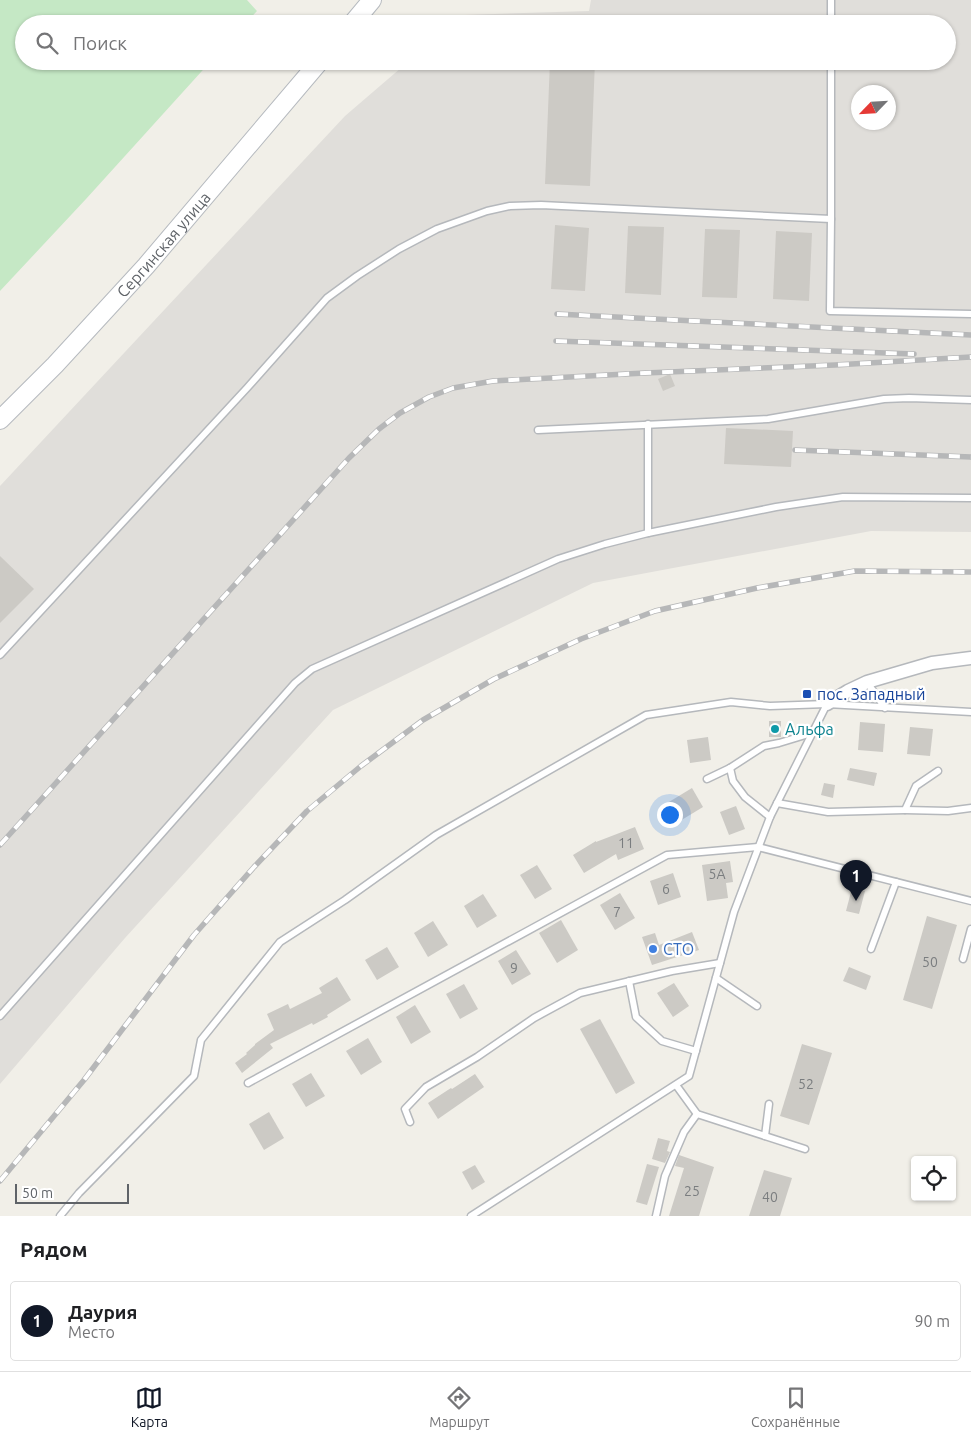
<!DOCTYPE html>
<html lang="ru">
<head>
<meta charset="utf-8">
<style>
  body { margin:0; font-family:Ubuntu,sans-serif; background:#f6f6f6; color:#202124 }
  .controls { position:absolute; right:15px; bottom:15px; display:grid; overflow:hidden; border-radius:5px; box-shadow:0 1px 4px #0004 }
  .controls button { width:45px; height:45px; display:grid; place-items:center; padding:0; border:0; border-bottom:1px solid #e0e0e0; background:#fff; color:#202124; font:25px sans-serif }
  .compass { position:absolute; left:851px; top:85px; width:45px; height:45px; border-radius:50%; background:#fff; box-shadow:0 1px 4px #0004; rotate:245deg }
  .scale { position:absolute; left:15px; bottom:12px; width:114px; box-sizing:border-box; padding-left:5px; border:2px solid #5f6368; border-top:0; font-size:14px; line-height:18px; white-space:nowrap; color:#5f6368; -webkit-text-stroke:4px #fff; paint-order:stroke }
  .you { position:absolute; left:669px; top:814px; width:18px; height:18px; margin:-12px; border:4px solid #fff; border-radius:50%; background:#1a73e8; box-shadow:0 0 0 8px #1a73e833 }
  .badge { display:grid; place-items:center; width:32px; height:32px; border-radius:50%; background:#111827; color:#fff; font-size:16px; font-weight:700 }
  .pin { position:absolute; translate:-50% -41px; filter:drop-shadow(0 1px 2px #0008) }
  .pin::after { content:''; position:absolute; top:26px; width:18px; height:15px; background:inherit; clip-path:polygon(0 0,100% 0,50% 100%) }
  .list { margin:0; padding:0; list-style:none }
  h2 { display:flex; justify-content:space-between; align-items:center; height:65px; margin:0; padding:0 20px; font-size:21px }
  h2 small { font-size:16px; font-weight:400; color:#757577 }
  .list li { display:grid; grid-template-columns:32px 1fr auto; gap:15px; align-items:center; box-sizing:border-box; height:80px; margin:0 10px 10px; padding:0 10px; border:1px solid #e0e0e0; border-radius:5px }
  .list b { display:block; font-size:19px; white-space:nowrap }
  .list p { margin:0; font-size:16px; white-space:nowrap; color:#757577 }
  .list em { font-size:16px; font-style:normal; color:#757577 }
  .icon { flex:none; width:28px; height:28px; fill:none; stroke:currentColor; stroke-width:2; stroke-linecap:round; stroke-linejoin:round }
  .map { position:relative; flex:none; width:971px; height:1216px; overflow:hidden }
  .search { position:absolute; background:#fff; box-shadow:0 1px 4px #0004; left:15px; right:15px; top:15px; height:55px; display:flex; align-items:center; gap:12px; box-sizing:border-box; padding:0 18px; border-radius:28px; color:#757577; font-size:19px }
  .sheet { height:155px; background:#fff }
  nav { display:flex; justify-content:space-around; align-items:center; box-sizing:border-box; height:70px; border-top:1px solid #e0e0e0; background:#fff; font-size:14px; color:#757577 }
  nav a { display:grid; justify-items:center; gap:2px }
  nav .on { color:#111827 }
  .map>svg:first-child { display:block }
  .industrial { fill:#e0deda; fill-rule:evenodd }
  .green { fill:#c5e8c5 }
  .building { fill:#cccac5 }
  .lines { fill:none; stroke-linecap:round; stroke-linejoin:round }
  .lane-casing { stroke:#b5b8bc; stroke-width:9 }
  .street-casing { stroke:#b5b8bc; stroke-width:15 }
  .secondary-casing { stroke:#b6babf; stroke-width:20 }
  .lane { stroke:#fff; stroke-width:6 }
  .street { stroke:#fff; stroke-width:12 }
  .secondary { stroke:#fff; stroke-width:18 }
  .rail-casing { stroke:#b6b7b8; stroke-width:5.5 }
  .rail { stroke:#fff; stroke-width:4; stroke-dasharray:11; stroke-linecap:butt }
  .transit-dot { fill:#1a4fb4; stroke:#fff; stroke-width:2 }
  .culture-dot { fill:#0f9aa8; stroke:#fff; stroke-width:2 }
  .shop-dot { fill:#3f7fe0; stroke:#fff; stroke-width:2 }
  .labels { text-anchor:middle; stroke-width:4.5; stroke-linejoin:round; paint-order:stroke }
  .number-label { font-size:14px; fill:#7a7d7f }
  .street-label { font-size:16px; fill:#5f6368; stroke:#fff }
  .transit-label { font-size:16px; fill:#164399; stroke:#fff; text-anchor:start }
  .culture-label { font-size:16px; fill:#0d838f; stroke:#fff; text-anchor:start }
  .shop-label { font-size:16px; fill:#366cbe; stroke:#fff; text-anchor:start }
</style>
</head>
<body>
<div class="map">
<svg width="971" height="1216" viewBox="0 0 971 1216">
  <rect width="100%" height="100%" fill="#f1efe8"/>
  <!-- industrial -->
  <path class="industrial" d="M591,0h380v532l-100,-1 -278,52 -260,127 -208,228 -125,146v-598l345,-370 64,-55h538v-37h-493l10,-9 125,-4zM858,92h30v30h-30z"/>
  <!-- green -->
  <polygon class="green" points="0,0 247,0 257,11 245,24 24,24 24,61 211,61 86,199 0,291"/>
  <!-- building -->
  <g class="building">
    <polygon points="550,61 595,61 590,186 545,184"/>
    <polygon points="555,225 589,228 585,291 551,289"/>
    <polygon points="628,226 664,227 661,295 625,293"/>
    <polygon points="705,229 740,230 737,298 702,297"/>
    <polygon points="776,231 812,233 809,301 773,299"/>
    <polygon points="670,374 675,386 663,391 658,379"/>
    <polygon points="726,428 793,431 791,467 724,464"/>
    <polygon points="0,556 34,589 0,623"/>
    <rect x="769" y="721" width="12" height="16"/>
    <polygon points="860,722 885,724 883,752 858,750"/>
    <polygon points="910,727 933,729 930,756 907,754"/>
    <polygon points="708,737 711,760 690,763 687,740"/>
    <polygon points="850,768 877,773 874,786 847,780"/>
    <polygon points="824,783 835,785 833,798 821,795"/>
    <polygon points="692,788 703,807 670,827 659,808"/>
    <polygon points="736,806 745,829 729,835 720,812"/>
    <polygon points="635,827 644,849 618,860 616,854 584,873 573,855 596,841 596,842"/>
    <polygon points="730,861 733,882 726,883 728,898 707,901 702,865"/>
    <polygon points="537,865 552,889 535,899 520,875"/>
    <polygon points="673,873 681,897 658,905 650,881"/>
    <polygon points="852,888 865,891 859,914 846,911"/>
    <polygon points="620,893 635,918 615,930 600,905"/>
    <polygon points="483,894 497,916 477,928 464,906"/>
    <polygon points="927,916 957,925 932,1009 903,1000"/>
    <polygon points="561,920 578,950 557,963 539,933"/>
    <polygon points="433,921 448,945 428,957 414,933"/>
    <polygon points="692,932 699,950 652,965 642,937 655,933 659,945"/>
    <polygon points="387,947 399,967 377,980 365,960"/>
    <polygon points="516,950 531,974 512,985 498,961"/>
    <polygon points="849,967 871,976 866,990 843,981"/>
    <polygon points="337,977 351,1000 327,1015 328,1017 313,1025 312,1023 270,1044 273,1048 242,1073 235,1063 247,1054 246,1053 255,1045 255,1044 274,1030 267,1014 288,1004 290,1009 322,993 319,988"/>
    <polygon points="674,983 689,1006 673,1017 657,993"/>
    <polygon points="464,984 478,1009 460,1019 446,994"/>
    <polygon points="415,1005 431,1032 411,1044 396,1017"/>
    <polygon points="600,1019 635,1083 616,1094 580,1029"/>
    <polygon points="368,1038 382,1062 361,1075 346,1051"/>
    <polygon points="802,1044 832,1053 809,1125 780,1116"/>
    <polygon points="311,1073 325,1096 306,1107 292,1084"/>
    <polygon points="475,1074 484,1087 438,1119 428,1103 451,1088 452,1089"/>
    <polygon points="269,1112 284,1138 264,1150 249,1124"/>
    <polygon points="658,1138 670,1141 667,1151 670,1152 665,1163 652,1159"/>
    <polygon points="679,1155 714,1167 699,1216 669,1216 684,1168 675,1166"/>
    <polygon points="647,1164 659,1167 647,1205 636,1202"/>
    <polygon points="475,1165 485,1182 472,1190 462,1172"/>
    <polygon points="764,1170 792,1178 780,1216 749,1216"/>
  </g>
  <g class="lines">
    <!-- lane casing -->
    <g class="lane-casing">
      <g id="lane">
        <polyline points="831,0 831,24"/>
        <polyline points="831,219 830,311 971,314"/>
        <polyline points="648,424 648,533"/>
        <polyline points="538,430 768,419 884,399 909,398 971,400"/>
        <polyline points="0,655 247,388 327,298 357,276 399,249 437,229 487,211 510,206 541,205 831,219 831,61"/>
        <polyline points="867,682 885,708"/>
        <polyline points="730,768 733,781 745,797 770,817"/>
        <polyline points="707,779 730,768 764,746 779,743 812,733"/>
        <polyline points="777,803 828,812 905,810 916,786 938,771"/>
        <polyline points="905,810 948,811 971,808"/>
        <polyline points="871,949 896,882"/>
        <polyline points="963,959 971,929"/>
        <polyline points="716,978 757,1006"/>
        <polyline points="629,981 636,1017 662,1041 696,1051"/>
        <polyline points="0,1016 295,683 312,669 558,559 605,544 648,533 776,507 843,497 971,498"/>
        <polyline points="248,1083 667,855 758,847 971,901"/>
        <polyline points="676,1085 697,1114 805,1149"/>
        <polyline points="410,1122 405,1109 426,1087 477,1057 534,1018 580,993 672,971 720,963"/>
        <polyline points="765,1136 769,1104"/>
        <polyline points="60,1216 79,1193 194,1076 201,1040 280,942 345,900 436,835 646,715 731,702 770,706 827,704 971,712"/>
        <polyline points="471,1216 689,1076 734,912 770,817 827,704"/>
        <polyline points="656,1216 665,1176 684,1132 697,1114"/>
      </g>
    </g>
    <!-- street casing -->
    <g class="street-casing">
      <polyline id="street" points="827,704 848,691 867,682 932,663 971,658"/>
    </g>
    <!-- secondary casing -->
    <g class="secondary-casing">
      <g id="secondary">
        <polyline points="352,24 372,0"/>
        <path id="s1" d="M0,420l55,-55 91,-99 174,-205"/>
      </g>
    </g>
    <!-- lane -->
    <use href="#lane" class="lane"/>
    <!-- street -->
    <use href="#street" class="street"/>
    <!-- secondary -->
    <use href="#secondary" class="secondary"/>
    <!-- rail casing -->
    <g class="rail-casing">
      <g id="rail">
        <polyline points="557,314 971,335"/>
        <polyline points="556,341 914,354"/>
        <polyline points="795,450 971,457"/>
        <polyline points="0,845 349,458 379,429 400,413 429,397 453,388 493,381 645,373 835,365 971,357"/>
        <polyline points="0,1181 84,1080 194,935 254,867 307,811 361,766 423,720 494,679 581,639 655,611 757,588 855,571 971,572"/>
      </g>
    </g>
    <!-- rail -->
    <use href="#rail" class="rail"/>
  </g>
  <!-- markers -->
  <rect class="transit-dot" x="802" y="689" width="10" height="10" rx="2.5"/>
  <circle class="culture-dot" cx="775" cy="729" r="5"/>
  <circle class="shop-dot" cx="653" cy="949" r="5"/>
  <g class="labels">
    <!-- number labels -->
    <g class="number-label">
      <text x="626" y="848">11</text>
      <text x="717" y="879">5А</text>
      <text x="666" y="894">6</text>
      <text x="617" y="917">7</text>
      <text x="930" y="967">50</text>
      <text x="514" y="973">9</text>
      <text x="806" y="1089">52</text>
      <text x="692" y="1196">25</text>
      <text x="770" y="1202">40</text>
    </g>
    <!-- street labels -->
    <g class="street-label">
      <text dy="6" stroke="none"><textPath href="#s1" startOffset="240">Сергинская улица</textPath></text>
    </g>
    <!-- transit labels -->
    <g class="transit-label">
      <text x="817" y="700">пос. Западный</text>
    </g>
    <!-- culture labels -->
    <g class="culture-label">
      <text x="785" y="735">Альфа</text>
    </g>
    <!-- shop labels -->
    <g class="shop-label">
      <text x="663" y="955">СТО</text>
    </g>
  </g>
</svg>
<div class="controls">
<button><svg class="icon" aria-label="locate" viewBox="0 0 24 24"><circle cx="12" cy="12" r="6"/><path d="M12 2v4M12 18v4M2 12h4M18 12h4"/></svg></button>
</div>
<svg class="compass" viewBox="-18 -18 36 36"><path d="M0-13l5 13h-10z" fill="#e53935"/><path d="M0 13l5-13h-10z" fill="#757577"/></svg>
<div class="scale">50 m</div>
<div class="you"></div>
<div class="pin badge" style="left:856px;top:901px">1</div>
<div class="search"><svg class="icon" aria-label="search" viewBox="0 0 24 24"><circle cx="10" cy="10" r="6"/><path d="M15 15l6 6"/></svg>Поиск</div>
</div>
<section class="sheet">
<h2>Рядом<small></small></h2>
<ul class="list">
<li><span class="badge">1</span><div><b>Даурия</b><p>Место</p></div><em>90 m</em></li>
</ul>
</section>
<nav>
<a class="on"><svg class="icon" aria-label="map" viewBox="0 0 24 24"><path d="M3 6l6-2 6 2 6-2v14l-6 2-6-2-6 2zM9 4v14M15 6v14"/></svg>Карта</a>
<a><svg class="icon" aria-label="directions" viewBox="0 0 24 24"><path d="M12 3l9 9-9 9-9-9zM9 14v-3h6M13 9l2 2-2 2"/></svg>Маршрут</a>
<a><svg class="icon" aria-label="saved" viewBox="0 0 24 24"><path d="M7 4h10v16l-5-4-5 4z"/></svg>Сохранённые</a>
</nav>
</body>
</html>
